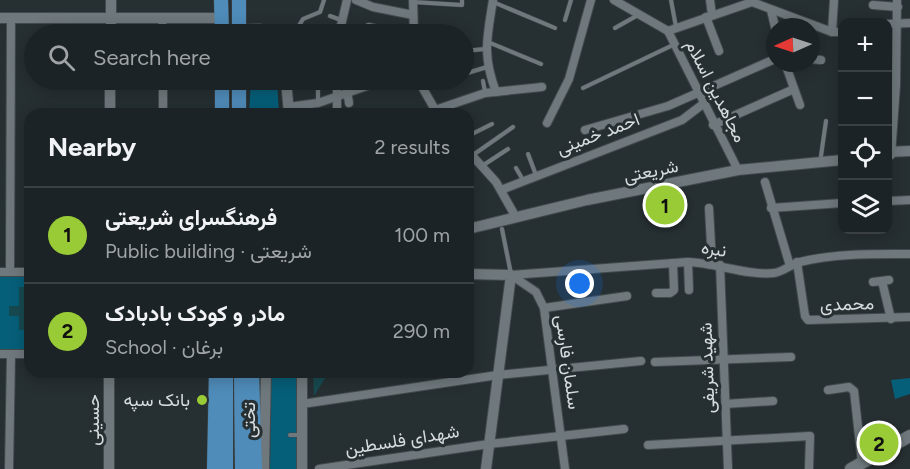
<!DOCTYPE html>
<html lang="en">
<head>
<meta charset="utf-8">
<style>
  body { margin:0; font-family:Figtree,Vazirmatn,sans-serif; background:#292f32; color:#f1f3f6 }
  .controls { position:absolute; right:18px; top:18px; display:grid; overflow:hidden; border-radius:12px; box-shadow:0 3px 15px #0003 }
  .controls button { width:54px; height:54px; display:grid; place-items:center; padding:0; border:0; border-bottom:2px solid #3a4043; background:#1c2326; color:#f1f3f6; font:30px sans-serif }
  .compass { position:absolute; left:766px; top:18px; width:54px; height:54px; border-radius:50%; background:#1c2326; box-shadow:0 3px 15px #0003; rotate:267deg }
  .you { position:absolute; left:580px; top:284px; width:21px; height:21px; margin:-15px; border:4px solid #fff; border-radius:50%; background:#1a73e8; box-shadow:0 0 0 9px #1a73e833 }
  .badge { display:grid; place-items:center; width:39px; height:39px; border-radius:50%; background:#99cb36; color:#111; font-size:20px; font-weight:700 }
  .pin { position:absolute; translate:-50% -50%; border:3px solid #fff; box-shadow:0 2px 6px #0006 }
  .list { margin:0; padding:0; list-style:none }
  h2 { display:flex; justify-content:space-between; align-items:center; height:78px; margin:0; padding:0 24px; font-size:26px }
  h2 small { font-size:20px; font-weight:400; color:#a0a4a7 }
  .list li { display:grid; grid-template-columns:39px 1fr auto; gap:18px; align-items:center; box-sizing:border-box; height:96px; padding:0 24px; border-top:2px solid #3a4043 }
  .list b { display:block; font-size:22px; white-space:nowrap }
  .list p { margin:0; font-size:20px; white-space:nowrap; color:#a0a4a7 }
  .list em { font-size:20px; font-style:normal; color:#a0a4a7 }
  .icon { flex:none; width:33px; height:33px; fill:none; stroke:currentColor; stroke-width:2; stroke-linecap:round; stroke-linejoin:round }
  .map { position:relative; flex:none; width:910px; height:469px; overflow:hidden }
  .search { position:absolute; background:#1c2326; box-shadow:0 3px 15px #0003; left:24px; top:24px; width:450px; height:66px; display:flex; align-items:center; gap:15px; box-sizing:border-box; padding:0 21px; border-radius:33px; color:#a0a4a7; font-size:22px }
  .panel { position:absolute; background:#1c2326; box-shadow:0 3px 15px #0003; left:24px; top:108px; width:450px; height:270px; border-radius:18px }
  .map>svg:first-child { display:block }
  .green { fill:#065f79 }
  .building { fill:#174a50 }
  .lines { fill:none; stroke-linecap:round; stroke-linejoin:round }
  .service-casing { stroke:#434a4d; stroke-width:5 }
  .minor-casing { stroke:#434a4d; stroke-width:10 }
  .tertiary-casing { stroke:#434a4d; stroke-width:12 }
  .secondary-casing { stroke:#434a4d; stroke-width:14 }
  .primary-casing { stroke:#434a4d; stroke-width:15 }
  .service { stroke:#6f797d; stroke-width:4 }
  .minor { stroke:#6f797d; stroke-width:8 }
  .tertiary { stroke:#6f797d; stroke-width:10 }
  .secondary { stroke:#6f797d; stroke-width:12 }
  .primary { stroke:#4f8cb9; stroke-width:14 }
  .poi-dot { fill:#99cb36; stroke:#262f32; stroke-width:2 }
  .labels { text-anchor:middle; stroke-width:6; stroke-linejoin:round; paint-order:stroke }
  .street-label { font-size:18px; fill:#d6dcde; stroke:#262f32 }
  .poi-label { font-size:18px; fill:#d6dcde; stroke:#262f32; text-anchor:end }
</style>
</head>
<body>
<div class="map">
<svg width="910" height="469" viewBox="0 0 910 469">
  <rect width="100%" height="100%" fill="#262f32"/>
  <!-- green -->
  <g class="green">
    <polygon points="251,80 277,80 279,114 249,114"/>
    <rect x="0" y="275" width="30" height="75"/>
    <polygon points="271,372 297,372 297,469 270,469"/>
    <polygon points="910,378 910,394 895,399 891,380"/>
  </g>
  <!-- building -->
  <g class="building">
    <polygon points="19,287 30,287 30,330 19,330 19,316 9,316 9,306 19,306"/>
    <polygon points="313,372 329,372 314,396"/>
  </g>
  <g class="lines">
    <!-- service casing -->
    <g class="service-casing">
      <g id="service">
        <polyline points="671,0 676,27"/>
        <polyline points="413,2 462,5 462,0"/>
        <polyline points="493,2 555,28"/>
        <polyline points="330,16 341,20"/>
        <polyline points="565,20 571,0"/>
        <polyline points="615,28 638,15"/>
        <polyline points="294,34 303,19 320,12 324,0"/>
        <polyline points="488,42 541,64"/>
        <polyline points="464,51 485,49"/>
        <polyline points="464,74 487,67"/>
        <polyline points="318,80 318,102"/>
        <polyline points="483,81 485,92"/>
        <polyline points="405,86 420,86"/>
        <polyline points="583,88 673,45"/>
        <polyline points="468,136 492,124"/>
        <polyline points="528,154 536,175"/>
        <polyline points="473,155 513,127"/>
        <polyline points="821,156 826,121"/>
        <polyline points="482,166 508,149"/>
        <polyline points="516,168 523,180"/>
        <polyline points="502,229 511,274"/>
        <polyline points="290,435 301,435"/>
      </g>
    </g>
    <!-- minor casing -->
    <g class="minor-casing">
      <g id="minor">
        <polyline points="356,0 373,7 413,15"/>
        <polyline points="413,0 414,34"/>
        <path d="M493,0c-6,38 -11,55 3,92"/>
        <polyline points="614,0 668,31"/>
        <polyline points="710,0 712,15"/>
        <polyline points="873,5 898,7"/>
        <polyline points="771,10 775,27"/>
        <polyline points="706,17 719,51"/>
        <polyline points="162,18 163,34"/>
        <polyline points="888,24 910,23"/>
        <polyline points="369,27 399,34"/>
        <polyline points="668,31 752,2 832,32 842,32"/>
        <polyline points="668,31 738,170"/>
        <polyline points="832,32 834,0"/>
        <polyline points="339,34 347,0"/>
        <polyline points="811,59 821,60"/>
        <polyline points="785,63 800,105"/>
        <polyline points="163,80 163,114"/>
        <polyline points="337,80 337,114"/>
        <polyline points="418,80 437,113"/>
        <polyline points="347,91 349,103"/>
        <polyline points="288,107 318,103 367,86 369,80"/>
        <polyline points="435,110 485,93 542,87"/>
        <polyline points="547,123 569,79 591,0"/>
        <polyline points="713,125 794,89"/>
        <polyline points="585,130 668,106 775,59"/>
        <polyline points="468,151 496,182 513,212"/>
        <polyline points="891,155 896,85 897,0"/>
        <polyline points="765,182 790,266"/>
        <polyline points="501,190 682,120 703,104"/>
        <polyline points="888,201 910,200"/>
        <polyline points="709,208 712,263"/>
        <polyline points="771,208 842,203"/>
        <polyline points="688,262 689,290"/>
        <polyline points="797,262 805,316 808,320 910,317"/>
        <polyline points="720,265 728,469"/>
        <polyline points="0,272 30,272"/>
        <polyline points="10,272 11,18"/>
        <path d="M511,275l177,-13c28,1 60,14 86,11 9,-1 17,-9 26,-11 36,-9 73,-8 110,-8"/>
        <polyline points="511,275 536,292 544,308 565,469"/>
        <polyline points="882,281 891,319"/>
        <polyline points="873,282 889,280"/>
        <polyline points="656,293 670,293 674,290 673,263"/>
        <polyline points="544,308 627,296"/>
        <polyline points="0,354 30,354"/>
        <polyline points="655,362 791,357"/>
        <polyline points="828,390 849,387 854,391 862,463"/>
        <polyline points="302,404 498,375 641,361"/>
        <polyline points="725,404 773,401"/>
        <polyline points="648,445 810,436 809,469"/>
        <polyline points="9,469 11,354"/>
        <polyline points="319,469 489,444 624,429"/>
      </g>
    </g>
    <!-- tertiary casing -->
    <g class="tertiary-casing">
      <g id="tertiary">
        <polyline points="0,18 222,18"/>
        <polyline points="239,30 259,29 276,34"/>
        <polyline points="111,34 111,0"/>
        <polyline points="286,80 289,114"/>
        <polyline points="110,114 110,80"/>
        <polyline points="888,152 910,151"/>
        <polyline points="468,229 587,200 738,170 842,160"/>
        <polyline points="468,274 511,275 486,469"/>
        <polyline points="109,469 109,372"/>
        <polyline points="264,469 266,372"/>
        <polyline points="302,469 302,372"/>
      </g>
    </g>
    <!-- secondary casing -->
    <g class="secondary-casing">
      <polyline id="secondary" points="851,469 910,436"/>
    </g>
    <!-- primary casing -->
    <g class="primary-casing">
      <g id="primary">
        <polyline points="221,0 222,34"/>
        <polyline points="239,0 239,34"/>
        <polyline points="222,80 222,114"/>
        <polyline points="239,80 239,114"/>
        <polyline points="241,372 242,469"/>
        <polyline points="252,372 255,469"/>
        <polyline points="214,469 216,372"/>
        <polyline points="226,469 226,372"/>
      </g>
    </g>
    <!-- service -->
    <use href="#service" class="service"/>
    <!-- minor -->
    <use href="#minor" class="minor"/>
    <!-- tertiary -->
    <use href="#tertiary" class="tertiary"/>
    <!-- secondary -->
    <use href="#secondary" class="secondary"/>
    <!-- primary -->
    <use href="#primary" class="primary"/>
  </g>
  <!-- markers -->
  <circle class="poi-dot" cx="202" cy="400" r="6"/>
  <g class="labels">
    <!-- street labels -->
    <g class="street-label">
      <text transform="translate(716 91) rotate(63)" y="6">مجاهدین اسلام</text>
      <text transform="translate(598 134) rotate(-21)" y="6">احمد خمینی</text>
      <text transform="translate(651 171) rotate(-11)" y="6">شریعتی</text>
      <text transform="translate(714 249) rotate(9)" y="6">نبره</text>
      <text transform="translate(847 304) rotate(-2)" y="6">محمدی</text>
      <text transform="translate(568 362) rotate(82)" y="6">سلمان فارسی</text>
      <text transform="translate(707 368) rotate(-92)" y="6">شهید شریفی</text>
      <text transform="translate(93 420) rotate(-90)" y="6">حسینی</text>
      <text transform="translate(249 420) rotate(-90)" y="6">تختی</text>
      <text transform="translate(402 440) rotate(-9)" y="6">شهدای فلسطین</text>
    </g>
    <!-- poi labels -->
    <g class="poi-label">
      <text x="190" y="406">بانک سپه</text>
    </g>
  </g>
</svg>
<div class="controls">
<button>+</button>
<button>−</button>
<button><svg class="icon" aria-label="locate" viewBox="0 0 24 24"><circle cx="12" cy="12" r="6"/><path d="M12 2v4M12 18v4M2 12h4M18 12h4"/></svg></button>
<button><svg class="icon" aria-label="layers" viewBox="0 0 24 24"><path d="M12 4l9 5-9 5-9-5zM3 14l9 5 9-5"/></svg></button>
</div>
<svg class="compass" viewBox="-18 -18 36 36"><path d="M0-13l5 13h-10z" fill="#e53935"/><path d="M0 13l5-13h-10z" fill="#a0a4a7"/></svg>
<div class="you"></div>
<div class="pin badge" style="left:665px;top:205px">1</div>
<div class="pin badge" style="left:879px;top:443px">2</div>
<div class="search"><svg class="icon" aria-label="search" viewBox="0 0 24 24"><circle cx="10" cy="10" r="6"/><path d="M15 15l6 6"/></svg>Search here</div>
<section class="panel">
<h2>Nearby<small>2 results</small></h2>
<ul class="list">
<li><span class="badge">1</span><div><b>فرهنگسرای شریعتی</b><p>Public building · شریعتی</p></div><em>100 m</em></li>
<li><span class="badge">2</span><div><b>مادر و کودک بادبادک</b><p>School · برغان</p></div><em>290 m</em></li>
</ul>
</section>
</div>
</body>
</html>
